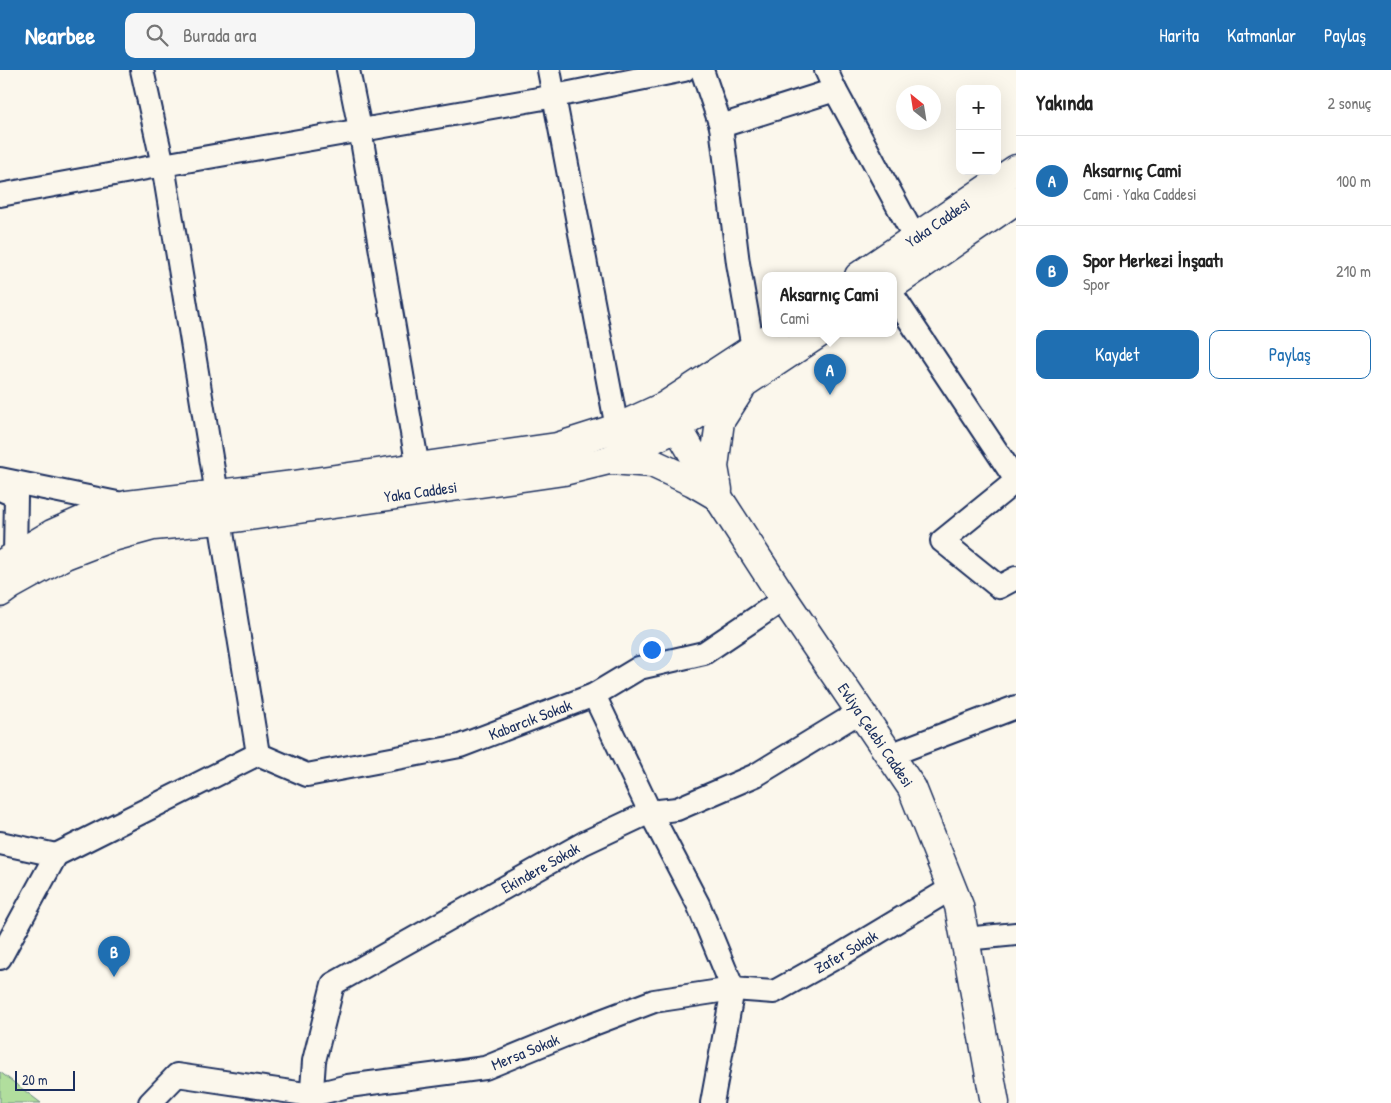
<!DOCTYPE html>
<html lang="tr">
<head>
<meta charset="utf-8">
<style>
  body { margin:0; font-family:"Patrick Hand",sans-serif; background:#f6f6f6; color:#222 }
  .controls { position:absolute; right:15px; top:15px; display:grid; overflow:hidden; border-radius:10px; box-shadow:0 5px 20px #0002 }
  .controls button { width:45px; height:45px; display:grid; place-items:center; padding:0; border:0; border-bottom:1px solid #e0e0e0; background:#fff; color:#222; font:25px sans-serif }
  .compass { position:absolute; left:896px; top:15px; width:45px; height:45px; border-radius:50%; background:#fff; box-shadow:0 5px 20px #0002; rotate:330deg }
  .scale { position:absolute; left:15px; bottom:12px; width:60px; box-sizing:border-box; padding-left:5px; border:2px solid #1b2f5e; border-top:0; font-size:14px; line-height:18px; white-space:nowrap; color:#1b2f5e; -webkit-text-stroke:4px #fbf7ec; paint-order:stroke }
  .you { position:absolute; left:651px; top:579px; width:18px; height:18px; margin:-12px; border:4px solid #fff; border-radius:50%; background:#1a73e8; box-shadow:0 0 0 8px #1a73e833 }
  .badge { display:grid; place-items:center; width:32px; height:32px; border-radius:50%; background:#1f6fb2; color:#fff; font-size:16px; font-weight:700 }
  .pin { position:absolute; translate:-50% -41px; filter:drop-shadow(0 1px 2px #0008) }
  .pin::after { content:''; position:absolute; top:26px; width:18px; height:15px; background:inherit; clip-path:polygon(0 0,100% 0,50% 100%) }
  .popup { position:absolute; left:762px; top:202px; width:135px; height:65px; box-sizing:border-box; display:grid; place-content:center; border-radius:10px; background:#fff; filter:drop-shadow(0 1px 4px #0005); font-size:16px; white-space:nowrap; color:#767676 }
  .popup b { font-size:19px; color:#222 }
  .popup::after { content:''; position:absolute; left:50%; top:100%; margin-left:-10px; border:10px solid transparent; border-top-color:#fff }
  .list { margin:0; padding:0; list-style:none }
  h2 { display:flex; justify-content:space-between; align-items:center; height:65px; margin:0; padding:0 20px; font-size:21px }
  h2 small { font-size:16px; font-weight:400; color:#767676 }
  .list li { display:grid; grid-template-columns:32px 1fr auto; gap:15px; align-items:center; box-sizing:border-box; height:90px; padding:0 20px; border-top:1px solid #e0e0e0 }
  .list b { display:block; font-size:19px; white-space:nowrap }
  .list p { margin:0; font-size:16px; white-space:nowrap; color:#767676 }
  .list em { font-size:16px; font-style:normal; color:#767676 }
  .actions { display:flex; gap:10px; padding:15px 20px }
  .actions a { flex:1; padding:11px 0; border:1px solid #1f6fb2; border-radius:10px; text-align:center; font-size:18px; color:#1f6fb2 }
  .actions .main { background:#1f6fb2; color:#fff }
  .icon { flex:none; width:28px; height:28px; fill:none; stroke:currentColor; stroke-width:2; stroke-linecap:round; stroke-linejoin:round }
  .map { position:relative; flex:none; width:1016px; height:1033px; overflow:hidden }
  header { display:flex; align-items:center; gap:30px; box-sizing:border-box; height:70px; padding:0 25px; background:#1f6fb2; color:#fff }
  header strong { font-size:24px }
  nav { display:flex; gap:28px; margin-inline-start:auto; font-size:18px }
  .search { width:350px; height:45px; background:#f6f6f6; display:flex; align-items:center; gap:12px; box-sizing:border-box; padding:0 18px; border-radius:10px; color:#767676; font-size:19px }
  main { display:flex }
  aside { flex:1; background:#fff }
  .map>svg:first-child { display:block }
  .green { fill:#b1de9d; stroke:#66867e }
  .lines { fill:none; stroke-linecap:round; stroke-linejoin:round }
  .minor-casing { stroke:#1b2f5e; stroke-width:26 }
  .tertiary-casing { stroke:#1b2f5e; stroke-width:31 }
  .minor { stroke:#fbf7ec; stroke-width:22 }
  .tertiary { stroke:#fbf7ec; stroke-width:28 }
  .labels { text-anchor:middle; stroke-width:4; stroke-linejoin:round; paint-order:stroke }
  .street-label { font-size:16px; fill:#1b2f5e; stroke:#fbf7ec }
</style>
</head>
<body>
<header>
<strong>Nearbee</strong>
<div class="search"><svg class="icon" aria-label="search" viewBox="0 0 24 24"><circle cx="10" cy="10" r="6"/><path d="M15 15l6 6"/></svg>Burada ara</div>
<nav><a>Harita</a><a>Katmanlar</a><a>Paylaş</a></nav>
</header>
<main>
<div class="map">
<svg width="1016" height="1033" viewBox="0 0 1016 1033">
  <rect width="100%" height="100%" fill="#fbf7ec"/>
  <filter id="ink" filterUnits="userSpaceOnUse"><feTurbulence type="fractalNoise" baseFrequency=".02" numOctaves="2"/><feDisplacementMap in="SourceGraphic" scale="10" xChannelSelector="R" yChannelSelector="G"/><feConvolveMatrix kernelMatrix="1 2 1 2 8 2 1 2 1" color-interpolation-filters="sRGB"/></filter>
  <g filter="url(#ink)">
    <!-- green -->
    <polygon class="green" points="0,1002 41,1033 0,1033"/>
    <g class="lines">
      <!-- minor casing -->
      <g class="minor-casing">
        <g id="minor">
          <polyline points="142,0 163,95 555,26 684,0"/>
          <polyline points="348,0 360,59 418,398"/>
          <polyline points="549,0 617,358"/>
          <polyline points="702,0 721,56 738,193 753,278"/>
          <polyline points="826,0 835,20 915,168"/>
          <polyline points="721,56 835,20"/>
          <polyline points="0,125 163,95 217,424"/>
          <polyline points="894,227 1016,410"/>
          <polyline points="0,409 127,435"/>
          <polyline points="1016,411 942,471 999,517 1016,508"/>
          <polyline points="0,419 16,426 15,485"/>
          <polyline points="594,625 650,742 698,834 733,919 712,1033"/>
          <path id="s1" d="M258,684l49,21 153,-29 134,-51 45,-27 65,-15 80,-54"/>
          <polyline points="890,685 1016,637"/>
          <polyline points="0,773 56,785 0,888"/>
          <polyline points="56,785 258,684 220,450"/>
          <polyline points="965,869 1016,864"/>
          <path id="s2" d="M150,1033l27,-28 135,20 36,-9 137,-18 95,-39 74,-28 79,-12 41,3 68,-38 110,-66"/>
          <path id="s3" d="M311,1033l3,-42 19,-77 251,-141 66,-31 27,-3 79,-34 105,-64"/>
        </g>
      </g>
      <!-- tertiary casing -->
      <g class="tertiary-casing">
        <g id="tertiary">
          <path id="s4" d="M859,206l157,-107"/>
          <polyline points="894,214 1016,130"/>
          <path id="s5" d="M668,341l50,86 66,102 128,189 47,118 36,197"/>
          <polyline points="611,390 652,393 693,412 717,426"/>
          <polyline points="718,420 714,397 720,351 740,320"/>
          <polyline points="0,495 52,464 88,448 127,435 294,415 557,377 617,358 665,336 775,264"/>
          <path id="s6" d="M0,523l11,-8 54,-30 44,-17 44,-12 67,-6 344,-49 45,-11 69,-33 140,-93"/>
        </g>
      </g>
      <!-- minor -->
      <use href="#minor" class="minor"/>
      <!-- tertiary -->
      <use href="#tertiary" class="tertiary"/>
    </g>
  </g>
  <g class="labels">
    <!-- street labels -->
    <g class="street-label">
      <text dy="6" stroke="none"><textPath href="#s4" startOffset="95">Yaka Caddesi</textPath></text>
      <text dy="6" stroke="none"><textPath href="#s6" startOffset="438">Yaka Caddesi</textPath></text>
      <text dy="6" stroke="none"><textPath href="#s1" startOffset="284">Kabarcık Sokak</textPath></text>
      <text dy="6" stroke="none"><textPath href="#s5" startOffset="385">Evliya Çelebi Caddesi</textPath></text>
      <text dy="6" stroke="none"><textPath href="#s3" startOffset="359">Ekindere Sokak</textPath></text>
      <text dy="6" stroke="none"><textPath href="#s2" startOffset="736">Zafer Sokak</textPath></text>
      <text dy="6" stroke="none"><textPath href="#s2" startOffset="394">Mersa Sokak</textPath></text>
    </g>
  </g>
</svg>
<div class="controls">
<button>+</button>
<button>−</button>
</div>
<svg class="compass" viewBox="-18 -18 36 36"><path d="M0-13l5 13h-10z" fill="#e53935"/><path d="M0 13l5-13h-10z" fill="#767676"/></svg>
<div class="scale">20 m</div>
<div class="you"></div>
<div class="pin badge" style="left:830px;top:325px">A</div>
<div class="popup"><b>Aksarnıç Cami</b>Cami</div>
<div class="pin badge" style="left:114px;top:907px">B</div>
</div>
<aside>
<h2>Yakında<small>2 sonuç</small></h2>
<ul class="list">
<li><span class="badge">A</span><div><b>Aksarnıç Cami</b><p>Cami · Yaka Caddesi</p></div><em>100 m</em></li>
<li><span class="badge">B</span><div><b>Spor Merkezi İnşaatı</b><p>Spor</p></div><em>210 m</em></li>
</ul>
<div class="actions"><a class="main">Kaydet</a><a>Paylaş</a></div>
</aside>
</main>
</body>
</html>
